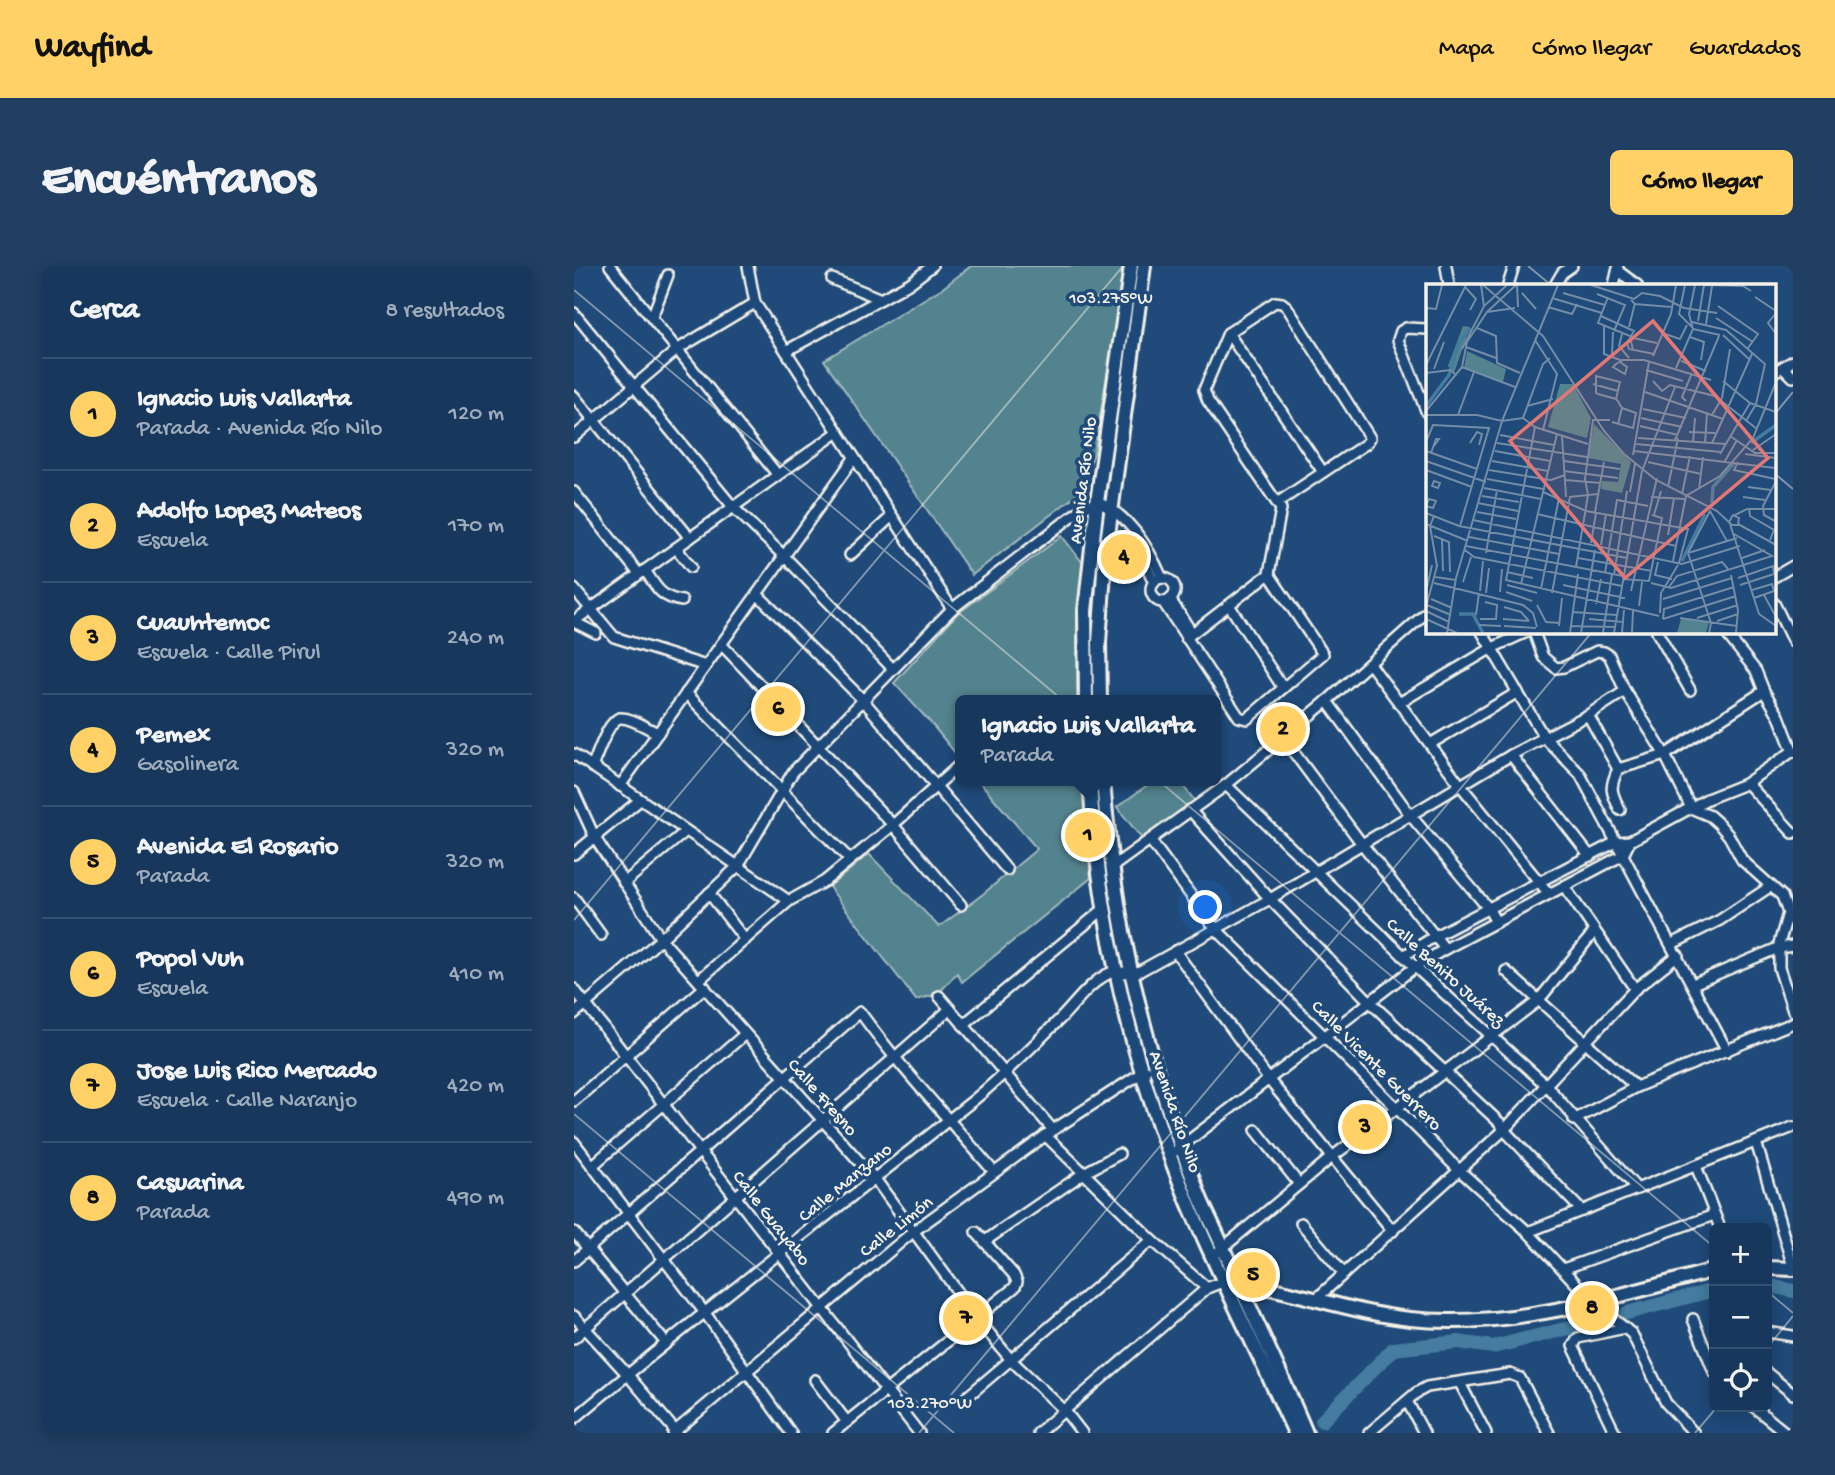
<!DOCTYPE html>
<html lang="es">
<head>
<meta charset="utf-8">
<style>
  body { margin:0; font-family:"Gochi Hand",sans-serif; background:#203f62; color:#f1f3f6 }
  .controls { position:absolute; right:21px; bottom:21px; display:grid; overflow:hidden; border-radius:10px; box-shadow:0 4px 18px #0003 }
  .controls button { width:63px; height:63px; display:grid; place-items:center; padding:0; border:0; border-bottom:2px solid #365272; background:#17385c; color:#f1f3f6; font:35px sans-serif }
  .you { position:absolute; left:632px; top:642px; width:24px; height:24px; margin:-18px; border:5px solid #fff; border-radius:50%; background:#1a73e8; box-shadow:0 0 0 10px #1a73e833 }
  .badge { display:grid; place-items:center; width:46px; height:46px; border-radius:50%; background:#ffd166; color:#111; font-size:23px; font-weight:700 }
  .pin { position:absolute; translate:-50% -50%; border:4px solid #fff; box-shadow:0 2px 7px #0006 }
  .popup { position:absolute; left:381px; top:429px; width:266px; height:91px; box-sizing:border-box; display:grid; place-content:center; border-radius:10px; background:#17385c; filter:drop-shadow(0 2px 5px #0005); font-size:23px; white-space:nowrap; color:#9eacbb }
  .popup b { font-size:26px; color:#f1f3f6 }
  .popup::after { content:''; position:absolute; left:50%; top:100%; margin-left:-14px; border:14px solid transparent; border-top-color:#17385c }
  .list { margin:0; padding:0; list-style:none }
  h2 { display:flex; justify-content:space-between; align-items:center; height:91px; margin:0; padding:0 28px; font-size:30px }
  h2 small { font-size:23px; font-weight:400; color:#9eacbb }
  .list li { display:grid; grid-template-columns:46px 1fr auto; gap:21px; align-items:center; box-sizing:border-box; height:112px; padding:0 28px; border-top:2px solid #365272 }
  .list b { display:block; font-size:26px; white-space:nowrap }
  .list p { margin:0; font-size:23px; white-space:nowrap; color:#9eacbb }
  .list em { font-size:23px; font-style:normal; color:#9eacbb }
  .icon { flex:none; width:38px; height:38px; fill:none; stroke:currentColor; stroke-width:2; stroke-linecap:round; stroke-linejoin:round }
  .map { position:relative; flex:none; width:1219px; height:1167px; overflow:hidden; border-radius:10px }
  header { display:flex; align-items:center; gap:42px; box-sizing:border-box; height:98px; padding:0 35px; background:#ffd166; color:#111 }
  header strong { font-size:33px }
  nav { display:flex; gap:38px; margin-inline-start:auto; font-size:24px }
  .intro { display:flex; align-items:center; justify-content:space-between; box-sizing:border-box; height:168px; padding:0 42px }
  h1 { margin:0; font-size:49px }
  .button { padding:18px 32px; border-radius:10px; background:#ffd166; color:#111; font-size:24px; font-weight:700 }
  main { display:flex; gap:42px; padding:0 42px }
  aside { flex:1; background:#17385c; border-radius:10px; box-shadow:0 4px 18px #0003 }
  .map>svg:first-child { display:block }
  .green { fill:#52838e; stroke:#a3babb; stroke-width:2 }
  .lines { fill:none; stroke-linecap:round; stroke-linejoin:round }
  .river { stroke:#447ca0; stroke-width:14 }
  .street-casing { stroke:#f4f1e8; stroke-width:14 }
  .secondary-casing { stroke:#f4f1e8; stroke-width:18 }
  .street { stroke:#1f4a7a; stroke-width:9 }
  .secondary { stroke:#1f4a7a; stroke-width:12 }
  .ticks { fill:none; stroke:#f4f1e8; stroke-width:2; stroke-opacity:0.45 }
  .labels { text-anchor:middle; stroke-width:7; stroke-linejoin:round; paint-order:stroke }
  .street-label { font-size:19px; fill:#f4f1e8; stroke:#1f4a7a }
  .inset-river { fill:none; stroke:#447ca0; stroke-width:3.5 }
  .inset-road { fill:none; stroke:#748da6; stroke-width:2 }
  .view { fill:#e27875; fill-opacity:0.15; stroke:#e27875; stroke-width:3.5 }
  .inset-edge { fill:none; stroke:#f4f1e8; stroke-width:3.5 }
  .ticks-label { font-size:18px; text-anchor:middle; fill:#f4f1e8; stroke:#1f4a7a; stroke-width:7; stroke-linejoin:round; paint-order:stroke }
</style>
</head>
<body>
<header>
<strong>Wayfind</strong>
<nav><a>Mapa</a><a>Cómo llegar</a><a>Guardados</a></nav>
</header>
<div class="intro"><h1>Encuéntranos</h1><a class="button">Cómo llegar</a></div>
<main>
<aside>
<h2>Cerca<small>8 resultados</small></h2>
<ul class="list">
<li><span class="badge">1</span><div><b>Ignacio Luis Vallarta</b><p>Parada · Avenida Río Nilo</p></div><em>120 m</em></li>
<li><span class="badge">2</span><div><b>Adolfo Lopez Mateos</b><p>Escuela</p></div><em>170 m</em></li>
<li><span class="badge">3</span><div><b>Cuauhtemoc</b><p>Escuela · Calle Pirul</p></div><em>240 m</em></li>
<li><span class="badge">4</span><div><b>Pemex</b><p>Gasolinera</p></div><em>320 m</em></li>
<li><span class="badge">5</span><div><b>Avenida El Rosario</b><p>Parada</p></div><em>320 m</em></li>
<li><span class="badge">6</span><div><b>Popol Vuh</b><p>Escuela</p></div><em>410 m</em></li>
<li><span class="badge">7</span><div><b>Jose Luis Rico Mercado</b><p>Escuela · Calle Naranjo</p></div><em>420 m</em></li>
<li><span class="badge">8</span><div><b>Casuarina</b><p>Parada</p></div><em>490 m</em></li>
</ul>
</aside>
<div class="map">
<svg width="1219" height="1167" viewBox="0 0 1219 1167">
  <rect width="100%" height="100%" fill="#1f4a7a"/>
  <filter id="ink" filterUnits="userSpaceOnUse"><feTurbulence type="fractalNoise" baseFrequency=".0143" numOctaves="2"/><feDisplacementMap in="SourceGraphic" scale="14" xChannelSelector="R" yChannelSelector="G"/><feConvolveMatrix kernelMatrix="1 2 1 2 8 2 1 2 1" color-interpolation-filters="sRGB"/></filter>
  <g filter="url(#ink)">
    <!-- green -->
    <g class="green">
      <polygon points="397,0 551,0 520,187 505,227 398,309 250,94 370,21"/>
      <polygon points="488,270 508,296 503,364 503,434 386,434 386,493 356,456 320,417 382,349"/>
      <polygon points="405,515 508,515 517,612 388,716 383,707 364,728 342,734 255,621 295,588 365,661 409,628 463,583"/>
      <polygon points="579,515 605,515 621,535 568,573 543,541"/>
    </g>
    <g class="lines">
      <!-- river -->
      <g class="river">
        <polyline points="1193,1019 1219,1025"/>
        <polyline points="1053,1047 1140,1024"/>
        <polyline points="748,1155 819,1083 884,1076 919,1081 1027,1054"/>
      </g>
      <!-- street casing -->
      <g class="street-casing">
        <g id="street">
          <polyline points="36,0 203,208"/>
          <polyline points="174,0 181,37 378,343"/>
          <polyline points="872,0 875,19"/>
          <polyline points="1044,5 1063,19"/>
          <polyline points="258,13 307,33"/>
          <polyline points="934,19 940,0"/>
          <polyline points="981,19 988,7 998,0"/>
          <polyline points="1040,19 1044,2"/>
          <polyline points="0,47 159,241 210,290 319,403"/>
          <polyline points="78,51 94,9"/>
          <polyline points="853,63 832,62 827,65 824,74 853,147"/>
          <polyline points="654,67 749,206"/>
          <polyline points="212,85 336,17 358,0"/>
          <polyline points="1209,101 1219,111"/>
          <polyline points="1200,106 1219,95"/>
          <polyline points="0,130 116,272"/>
          <polyline points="0,171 104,83 181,37"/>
          <polyline points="0,226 65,308"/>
          <polyline points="532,277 544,271 554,273 570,294 580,317"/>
          <polyline points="102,282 117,301"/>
          <polyline points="276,289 318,250"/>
          <path d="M71,304c11,17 16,28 37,31"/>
          <polyline points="1200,311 1219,300"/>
          <circle cx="589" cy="324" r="12"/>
          <polyline points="0,323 40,371 132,400"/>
          <polyline points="183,328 289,434 433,604"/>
          <polyline points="596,333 618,367"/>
          <polyline points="589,336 665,451 673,453 749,388 695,308"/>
          <polyline points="1200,337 1219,376"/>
          <polyline points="655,339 709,422"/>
          <polyline points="0,355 264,166"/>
          <polyline points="0,356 22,367"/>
          <polyline points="908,366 970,471 1006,508 1153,785"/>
          <polyline points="960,366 969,391 982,402 990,401 1023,385 1030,386 1035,389 1051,425 1091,489 1117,542 1136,550 1145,558 1155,570 1168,594 1208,630 1214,647 1205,678 1205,702 1219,745"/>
          <polyline points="1083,366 1116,424"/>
          <polyline points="1151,366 1182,405 1190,425 1205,450 1219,486"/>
          <polyline points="612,372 695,308 707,243 703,237 634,135 630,124 654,67 701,36 708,37 713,41 796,172 793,177 703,237"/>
          <polyline points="147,378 319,559 387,639"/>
          <polyline points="796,398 887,520 975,628"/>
          <polyline points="112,427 276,594"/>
          <polyline points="753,435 837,550 914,642 922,656"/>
          <polyline points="825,437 918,382 953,366"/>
          <polyline points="1014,449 1044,503"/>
          <polyline points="709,472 788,578 871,683"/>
          <polyline points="856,478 944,426"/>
          <polyline points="0,488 215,635"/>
          <polyline points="937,489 1016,590"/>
          <path d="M18,501c5,-11 16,-47 28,-49 11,-1 28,11 38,15"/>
          <polyline points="1173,517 1219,567"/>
          <polyline points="652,519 841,701 972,819 1063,923"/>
          <polyline points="46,520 280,192"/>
          <polyline points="0,526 21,572 87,673 301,913 403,1052 437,1094 491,1145 508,1167"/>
          <polyline points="616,544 696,633 797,737 926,857 930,864 1008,945"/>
          <path d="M1046,544c-9,-18 -11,-22 -2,-41l47,-14 99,-64"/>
          <polyline points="576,574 641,662 885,904 954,966 1020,1037 1058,1068 1092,1137 1120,1167"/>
          <polyline points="0,588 66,534"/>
          <polyline points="538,601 652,519 753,435 853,346"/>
          <polyline points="50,617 112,565"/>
          <polyline points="990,620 1061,723"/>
          <polyline points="135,627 171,674"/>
          <polyline points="0,632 27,669"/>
          <polyline points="1098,678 1146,654 1197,620"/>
          <polyline points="601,685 695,814 819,965"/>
          <polyline points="829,690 863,669 1042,576 1056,575 1133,533 1171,518 1219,485"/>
          <polyline points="932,705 1062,821"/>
          <polyline points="125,714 215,635 251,615 319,559 383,501"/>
          <polyline points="1119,718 1204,682 1219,680"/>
          <polyline points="0,723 345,1167"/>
          <polyline points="365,730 479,864"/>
          <path d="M0,748l87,-75 77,-73 55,-94 159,-163 128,-99 17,-8c32,12 52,46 65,76"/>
          <polyline points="389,759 531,642"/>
          <polyline points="0,835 131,721"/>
          <polyline points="1000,854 1062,821 1219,757"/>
          <polyline points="682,864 725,918"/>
          <polyline points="471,869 578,974 633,1022"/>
          <polyline points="0,876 131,1047 217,1167"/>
          <polyline points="1182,876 1219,1001"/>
          <polyline points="596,889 841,701 871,683 1049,589 1056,575"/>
          <polyline points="18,900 171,768"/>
          <polyline points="1122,900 1146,962"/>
          <polyline points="727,957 770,1008"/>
          <polyline points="0,966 91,1076"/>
          <polyline points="954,966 1219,861"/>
          <polyline points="411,975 510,907 545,888"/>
          <polyline points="639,990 758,891 964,735 1020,666"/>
          <path d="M0,995l286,-249c41,57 89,107 134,160"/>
          <polyline points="989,1003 1140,949"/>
          <polyline points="743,1032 930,864 1061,723 1104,689"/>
          <polyline points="0,1050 53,1108 103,1167"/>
          <polyline points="1119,1053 1140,1106"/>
          <polyline points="1193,1066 1219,1070"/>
          <polyline points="0,1072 376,743"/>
          <polyline points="1193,1107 1219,1128"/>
          <polyline points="241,1114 273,1156"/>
          <polyline points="886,1117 912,1167"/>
          <polyline points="394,1130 578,974"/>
          <polyline points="833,1135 850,1167"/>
          <polyline points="1180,1141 1212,1167"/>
          <path d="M0,1153c131,-110 267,-213 401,-320 30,-25 57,-52 85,-80 14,-14 31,-38 50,-46 10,-4 17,3 30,-2l130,-72 241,-144 77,-40 37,-24"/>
          <polyline points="99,1167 340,965 479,864 572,804"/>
          <polyline points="259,1167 441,1021 443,1016 440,1009 402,966"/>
          <polyline points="464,1167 633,1022 651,1015"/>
          <polyline points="795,1167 842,1127 853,1121 936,1108 946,1112 975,1167"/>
          <polyline points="1041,1167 999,1080 1004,1072 1051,1062"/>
        </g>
      </g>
      <!-- secondary casing -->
      <g class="secondary-casing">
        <g id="secondary">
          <polyline points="512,434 511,345 523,236 557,0"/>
          <polyline points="526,434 525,376 531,292 570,0"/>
          <path d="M516,515c9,144 43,288 98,421 33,78 72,154 107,231"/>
          <path d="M529,515c11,142 44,281 96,414 7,18 17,35 24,53 27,62 57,122 83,185"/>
          <polyline points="1193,1002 1219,1003"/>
          <path d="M658,1015c13,1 25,5 37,7 47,10 93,26 141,31 101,11 208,-23 304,-49"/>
        </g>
      </g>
      <!-- street -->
      <use href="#street" class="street"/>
      <!-- secondary -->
      <use href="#secondary" class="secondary"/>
    </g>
  </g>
  <!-- ticks -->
  <path class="ticks" d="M954,0l23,19M0,24l1140,957M1200,149l19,-23M1200,207l19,16M0,654l549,-654M0,848l380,319M1193,1025l26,22M1193,1082l26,-32M345,1167l673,-801M1121,1167l22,-26"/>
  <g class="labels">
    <!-- street labels -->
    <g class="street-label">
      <text transform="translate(507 214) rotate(-83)" y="7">Avenida Río Nilo</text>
      <text transform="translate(873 705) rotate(42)" y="7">Calle Benito Juárez</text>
      <text transform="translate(804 798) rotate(45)" y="7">Calle Vicente Guerrero</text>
      <text transform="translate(250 830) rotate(49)" y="7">Calle Fresno</text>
      <text transform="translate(603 845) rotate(71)" y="7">Avenida Río Nilo</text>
      <text transform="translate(270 915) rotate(-39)" y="7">Calle Manzano</text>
      <text transform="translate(199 951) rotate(52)" y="7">Calle Guayabo</text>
      <text transform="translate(321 959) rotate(-38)" y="7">Calle Limón</text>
    </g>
  </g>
  <!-- overview -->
  <g transform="translate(852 18)">
    <rect width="350" height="350" fill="#1f4a7a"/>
    <path d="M37,42l7,1 -16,46 -6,-7zM41,67l39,18 -3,13 -39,-14zM134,100h13l18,34 -4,20 -39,-11zM168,140l37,38 -9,31 -21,-4 1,-8 16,1 3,-18 -33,-6zM255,335l28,3 -3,11h-29z" fill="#52838e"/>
    <path class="inset-river" d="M0,122l23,-31 9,-30 12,-17M325,159l25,-18M286,219l1,-16 21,-24M256,277l23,-47M33,330h14l10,19"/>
    <path class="inset-road" d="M55,1l3,21M57,1l60,51 61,95 20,23 32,26 61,31 15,14h6l1,-7 -6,-3 -4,7M91,1l1,22M165,1l43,14 8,-6 18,3 24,12 33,5M259,1l-6,29 13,13M278,1l39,1 8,5M39,3l11,12 -6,11M96,9l14,16M137,9l42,12M171,10l28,11 -11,26M182,13l-10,26 32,13 3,14M329,13l21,14M126,14l50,15M205,16l4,4 36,3M292,22l40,28 -10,14M122,23l24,7 5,-10M0,24l10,1 6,-24M61,28l28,-4M350,29l-8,10 8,11M175,32l33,15 -7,12 2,6 25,5M290,34l37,24M272,37l6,-36M266,38l34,8 39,34 -9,40 -10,17M280,40l6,-38M178,41v29l16,6h24l67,20M203,43l6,-24M51,44l19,8 1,27 23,10M267,45l27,6M236,49l18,6 7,-14M196,50l-3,12 10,12M297,51l27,25M264,53l14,5 -3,18M207,54l24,5M109,56l22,34 -14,56M40,63l30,11M36,65l22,-43 23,-21M186,71l1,-23M227,72l18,-42 5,-29M255,77l25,10M194,78l7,5 -2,7 -12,-7 3,-3 7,-4M0,81l40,-80M36,83l53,20M250,84l17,-39 -4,-15 6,-29M8,85l10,-27M220,86l37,11M0,89l24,-3 6,5M227,97l9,10 8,-6 45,11 42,33M297,97l27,22 26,9M167,100l25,7M219,108l78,27M190,115l4,-17 -24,-6v17l2,1 18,5 1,1 5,8 -4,16M260,117l-4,-4 10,-24M101,122l26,-7M217,125l43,9M0,127l36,-44 5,-25 20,-30 29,-27M0,131h51l25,6 21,-3 12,9 53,17M32,131l16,-43M286,131l10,-17 8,-49M97,134l20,-54 7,-6M215,134l41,9M186,138l21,6 3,-15 -14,-5M214,142l38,9M109,143l-29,153 153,36M263,148l26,1M74,151l54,10M136,152l4,61M304,152l25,17h21M212,154l88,6M249,156l44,-104M0,158l7,-17 56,3 -29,98M44,159l7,-11 5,2 -3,11M71,159l90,14M267,159l2,-25M286,159l40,-89M210,160l85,8M279,160l2,-31M327,166l23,-16M0,167l51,18M69,167l55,10M208,167l141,17M5,169l5,-14h3l-5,7M294,170l30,-51M319,170l31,4M207,171l16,-93M0,177l60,21M66,177l56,10M138,177l56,8M299,177l12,-21M222,178l53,12M312,178l-4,8 41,9M0,186l46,17M63,186l62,10 14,-5M138,187l54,7M61,195l56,10M139,196l36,3M8,197l6,2 -2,5 -6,-2zM242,203l10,-49M322,203l23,3M58,204l57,11M273,205l4,-32M117,208l43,19 102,18 -9,34M204,208l5,-28M256,210l8,-38M56,212l37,6M143,213l29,-3M225,213l34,2M317,213l22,3M3,215l7,2 -3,7 -7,-2zM52,219l40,8M323,225l1,7 24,14 -4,10M51,228l39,7M169,228l9,-50M0,229l33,13 168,32M111,230l139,32M228,231l7,-24M309,231l12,-6h29M47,236l209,44 58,-18M349,237l-11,-6 -1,-9 12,-23 1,-25M0,240l42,17M304,240l29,90 17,12M312,240l38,21M242,251l6,-37M8,252l15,6 1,30M43,253l90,17M16,255l1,32M165,259l5,-30M175,261l5,-31M40,262l157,30M39,266l9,7 148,29M60,269l11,-63M262,269l23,70 -2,10M262,269l22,-42 17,30M262,269l49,-15M152,274l74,13M316,274l23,-8M247,277l13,-65 34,-20 33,-38 23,-56M232,278l-3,13 17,4M150,283l12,-72 -3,-16 8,-59h17M81,288l26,6M179,289l12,-73 31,6M188,291l13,-84M305,291l7,35 -2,23M9,293l21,3M312,294l35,-12 1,8 -34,11M197,295l26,2 13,-63 -10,-3M37,298l8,-25M8,299l89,22 10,8 4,14M225,299l20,5 101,-32 -38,-22M95,300l36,-150M81,301l30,8M137,301l62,13M243,303l8,-11 45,-14 6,7M115,305l18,-91M326,306l20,-6 2,7 -20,7M54,307l3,-30M205,307l26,-113M0,308l6,-27M74,308l2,-23M80,308l26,9M60,309l3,-25M126,309l18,-96M338,311l12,22M5,315l21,9M237,315l69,-21M170,320l5,-25M1,321l24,10M111,321l9,17 14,1M213,322l3,-24M0,323l11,-41 -7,-40 4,-10M78,323l17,5 8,9M0,327l23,11M146,328l45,3M234,329l1,-20 17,-28M50,331l3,-22M254,334l57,8M271,334l41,-13M0,335l31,14M54,335h16l1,-14 -12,-3M77,335l26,2M163,335l34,3M237,335l1,-10 70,-22M237,335l73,-23M291,337l21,-7M53,341l22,1M78,342l32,2M133,342l3,-28M145,342l44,1M21,349l9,-55 46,-157 56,-136M144,349l8,-59M155,349l14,-83M177,349l9,-59M188,349l28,-162 33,-84M196,349l2,-23M206,349l1,-22"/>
    <path class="view" d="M227,37l115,137 -143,120 -115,-137z"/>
    <rect width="350" height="350" class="inset-edge"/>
  </g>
  <g class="ticks-label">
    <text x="537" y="37">103.275°W</text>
    <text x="356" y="1142">103.270°W</text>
  </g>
</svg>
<div class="controls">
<button>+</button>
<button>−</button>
<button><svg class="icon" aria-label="locate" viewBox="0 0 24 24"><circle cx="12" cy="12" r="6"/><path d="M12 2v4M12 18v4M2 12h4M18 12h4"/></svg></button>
</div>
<div class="you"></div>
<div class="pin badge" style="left:514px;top:569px">1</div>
<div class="popup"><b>Ignacio Luis Vallarta</b>Parada</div>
<div class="pin badge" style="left:709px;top:463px">2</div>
<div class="pin badge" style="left:791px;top:861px">3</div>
<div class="pin badge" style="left:550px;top:291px">4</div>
<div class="pin badge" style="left:679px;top:1009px">5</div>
<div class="pin badge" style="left:204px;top:443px">6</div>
<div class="pin badge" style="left:392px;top:1052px">7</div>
<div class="pin badge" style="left:1018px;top:1042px">8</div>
</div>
</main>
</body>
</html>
